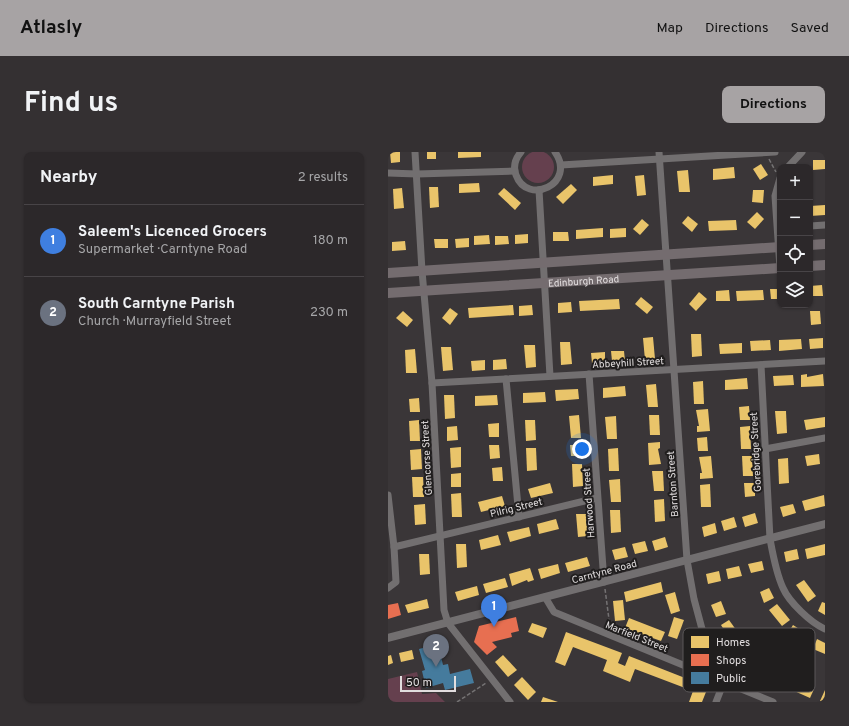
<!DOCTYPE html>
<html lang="en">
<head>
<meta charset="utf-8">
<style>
  body { margin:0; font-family:Overpass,sans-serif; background:#343032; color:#f1f3f6 }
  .controls { position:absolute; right:12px; top:12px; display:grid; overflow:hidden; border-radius:8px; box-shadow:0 1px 3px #0004 }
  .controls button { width:36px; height:36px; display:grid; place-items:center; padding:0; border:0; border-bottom:1px solid #484447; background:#2c282a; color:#f1f3f6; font:20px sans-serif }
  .scale { position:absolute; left:12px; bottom:10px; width:56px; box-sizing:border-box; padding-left:4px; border:2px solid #e1ddde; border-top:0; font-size:11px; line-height:14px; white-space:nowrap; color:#e1ddde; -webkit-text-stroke:3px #201e1e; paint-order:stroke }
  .you { position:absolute; left:194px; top:297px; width:14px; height:14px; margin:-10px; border:3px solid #fff; border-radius:50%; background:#1a73e8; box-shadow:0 0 0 6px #1a73e833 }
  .badge { display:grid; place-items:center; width:26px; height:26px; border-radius:50%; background:#a7a3a4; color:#fff; font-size:13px; font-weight:700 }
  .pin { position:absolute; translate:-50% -33px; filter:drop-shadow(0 1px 2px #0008) }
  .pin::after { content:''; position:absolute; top:21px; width:14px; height:12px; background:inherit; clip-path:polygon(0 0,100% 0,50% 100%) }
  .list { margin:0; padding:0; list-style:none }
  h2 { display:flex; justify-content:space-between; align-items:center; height:52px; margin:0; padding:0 16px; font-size:17px }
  h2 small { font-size:13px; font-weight:400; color:#a6a6a8 }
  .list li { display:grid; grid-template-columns:26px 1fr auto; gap:12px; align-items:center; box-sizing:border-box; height:72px; padding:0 16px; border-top:1px solid #484447 }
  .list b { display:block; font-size:15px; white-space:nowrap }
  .list p { margin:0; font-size:13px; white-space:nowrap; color:#a6a6a8 }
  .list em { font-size:13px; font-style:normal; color:#a6a6a8 }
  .icon { flex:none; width:22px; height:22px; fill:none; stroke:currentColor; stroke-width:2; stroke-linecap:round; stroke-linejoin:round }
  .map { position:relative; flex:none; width:437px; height:550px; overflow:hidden; border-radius:8px }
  header { display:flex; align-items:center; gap:24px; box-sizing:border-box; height:56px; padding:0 20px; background:#a7a3a4; color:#111 }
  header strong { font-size:19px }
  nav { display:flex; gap:22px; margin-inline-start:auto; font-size:14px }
  .intro { display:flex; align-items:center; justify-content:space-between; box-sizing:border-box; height:96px; padding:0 24px }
  h1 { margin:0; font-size:28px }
  .button { padding:10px 18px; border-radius:8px; background:#a7a3a4; color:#111; font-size:14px; font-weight:700 }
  main { display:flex; gap:24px; padding:0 24px }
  aside { flex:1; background:#2c282a; border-radius:8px; box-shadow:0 1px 3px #0004 }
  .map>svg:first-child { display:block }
  .green { fill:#65404e }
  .homes { fill:#e9c46a }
  .shops { fill:#e76f51 }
  .public { fill:#457b9d }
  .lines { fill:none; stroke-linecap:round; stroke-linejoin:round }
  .path { stroke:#747273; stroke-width:1.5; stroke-dasharray:4 2; stroke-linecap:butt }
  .minor { stroke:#726f70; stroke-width:7 }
  .tertiary { stroke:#726f70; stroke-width:8 }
  .primary { stroke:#746c6f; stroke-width:10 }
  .labels { text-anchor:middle; stroke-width:4; stroke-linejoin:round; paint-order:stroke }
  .street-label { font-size:10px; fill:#e1ddde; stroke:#201e1e }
  .key { fill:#201e1e; stroke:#5a5758; stroke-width:1 }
  .key-label { font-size:11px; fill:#e1ddde }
</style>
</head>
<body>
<header>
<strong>Atlasly</strong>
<nav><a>Map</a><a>Directions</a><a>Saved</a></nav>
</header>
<div class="intro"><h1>Find us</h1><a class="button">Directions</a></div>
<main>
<aside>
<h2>Nearby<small>2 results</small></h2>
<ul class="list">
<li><span class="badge" style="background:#3f7fe0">1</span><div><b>Saleem's Licenced Grocers</b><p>Supermarket · Carntyne Road</p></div><em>180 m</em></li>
<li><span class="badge" style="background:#6b7280">2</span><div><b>South Carntyne Parish</b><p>Church · Murrayfield Street</p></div><em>230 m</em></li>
</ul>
</aside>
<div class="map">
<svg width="437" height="550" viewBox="0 0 437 550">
  <rect width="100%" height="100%" fill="#3a3638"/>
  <!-- green -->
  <g class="green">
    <circle cx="150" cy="15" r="16"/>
    <polygon points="29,520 34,542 48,541 57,550 0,550 0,527"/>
  </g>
  <!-- homes -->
  <g class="homes">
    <polygon points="2,0 12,0 12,10 3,11"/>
    <rect x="39" y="0" width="9" height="7"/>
    <polygon points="70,0 93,0 93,5 70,6"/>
    <polygon points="425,8 437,8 437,17 425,18"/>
    <polygon points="373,12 380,23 372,28 365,17"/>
    <polygon points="346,15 347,26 325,28 325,17"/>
    <polygon points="300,18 302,40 291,40 289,19"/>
    <polygon points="225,23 225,32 205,34 205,25"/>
    <polygon points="256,23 258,43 249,44 247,24"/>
    <polygon points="91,31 92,40 71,41 71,32"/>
    <polygon points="183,32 189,38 175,52 168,45"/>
    <polygon points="41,35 50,35 51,55 42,56"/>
    <polygon points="14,36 16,56 6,57 5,37"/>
    <polygon points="116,36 133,51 127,58 110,42"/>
    <polygon points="365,38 376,38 375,51 364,50"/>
    <polygon points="437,53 437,63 422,64 422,54"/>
    <polygon points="369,60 376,67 367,77 359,70"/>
    <polygon points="300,64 310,72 304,80 294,71"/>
    <polygon points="254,67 261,73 252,83 245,77"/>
    <polygon points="348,68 349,78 321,79 320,69"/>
    <polygon points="215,76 215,85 188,87 188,78"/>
    <polygon points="238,76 238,85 222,86 222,77"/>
    <polygon points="165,80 180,80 181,89 165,89"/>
    <polygon points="140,82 140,91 127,92 127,83"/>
    <polygon points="101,83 102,92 86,93 86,84"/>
    <polygon points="107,84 120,84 121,92 107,93"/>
    <polygon points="81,86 81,95 68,96 67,87"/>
    <polygon points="46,87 60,87 60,96 47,96"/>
    <polygon points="17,89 18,98 4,99 4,90"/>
    <polygon points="434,133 435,144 422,144 422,134"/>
    <polygon points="382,137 392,137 392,147 383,147"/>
    <polygon points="341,138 342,149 328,149 328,139"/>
    <polygon points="375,138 376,148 349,149 348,139"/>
    <polygon points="311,140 319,147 308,159 301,152"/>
    <polygon points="253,145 265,155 259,162 247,152"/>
    <polygon points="231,147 232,157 192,159 191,149"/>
    <polygon points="183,150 184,160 170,161 170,151"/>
    <polygon points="125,153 126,163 81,166 80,156"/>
    <polygon points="144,153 145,163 131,164 131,154"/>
    <polygon points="62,156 70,162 62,173 54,166"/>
    <polygon points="15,159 25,168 19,175 8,166"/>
    <polygon points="422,159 432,159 433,172 423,173"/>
    <polygon points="303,182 313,182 314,204 304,205"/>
    <polygon points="265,185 267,207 257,208 255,186"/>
    <polygon points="435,186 435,196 422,197 421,187"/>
    <polygon points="413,187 414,197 391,199 391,188"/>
    <polygon points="382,188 383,198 363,199 362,189"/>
    <polygon points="172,190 182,190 184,212 173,213"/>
    <polygon points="354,191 354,201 332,202 331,192"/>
    <polygon points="136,193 147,193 148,215 138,216"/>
    <polygon points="53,195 63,195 65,218 55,219"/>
    <polygon points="27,197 29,221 18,221 17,198"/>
    <polygon points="223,199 236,199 237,209 224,209"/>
    <polygon points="217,200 217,210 204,211 203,201"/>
    <polygon points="118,207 119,217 105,218 105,208"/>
    <polygon points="97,208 97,218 84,219 83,209"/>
    <polygon points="419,222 419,225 435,222 436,234 413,235 413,223"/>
    <polygon points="405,223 406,233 386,234 385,224"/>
    <polygon points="359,226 360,237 337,238 337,228"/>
    <polygon points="315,229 316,252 306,252 305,230"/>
    <polygon points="268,232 270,255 260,255 258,233"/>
    <polygon points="237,234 238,244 215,246 215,236"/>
    <polygon points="190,237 191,247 168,249 167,238"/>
    <polygon points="157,240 158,250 135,251 135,241"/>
    <polygon points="56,243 66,243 67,266 57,267"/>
    <polygon points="109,243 110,253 87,254 87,244"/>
    <polygon points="31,246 32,260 22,260 21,247"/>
    <polygon points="361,254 362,268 352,268 351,255"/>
    <polygon points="320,257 322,279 309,280 309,274 311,274 308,258"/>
    <polygon points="387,259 398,259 399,281 389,282"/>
    <polygon points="191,263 193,286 183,286 181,264"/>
    <polygon points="261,263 271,263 272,283 262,283"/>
    <polygon points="228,264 229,287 219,287 217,265"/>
    <polygon points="437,265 437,275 418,278 416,268"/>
    <polygon points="31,268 32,289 22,289 21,269"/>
    <polygon points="137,268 147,268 148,288 138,289"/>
    <polygon points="111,271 111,285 101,285 100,272"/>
    <polygon points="69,274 70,288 59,289 59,275"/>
    <polygon points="362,274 363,297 353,297 352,275"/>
    <polygon points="319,285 320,299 310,299 309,286"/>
    <polygon points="272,290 272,296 270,297 273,312 261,313 260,291"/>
    <polygon points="101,293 111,293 112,306 102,307"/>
    <polygon points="182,293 192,293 193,304 183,304"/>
    <polygon points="73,295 73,315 63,316 62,296"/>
    <polygon points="138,296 148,296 149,318 139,319"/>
    <polygon points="230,296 231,319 221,319 220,297"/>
    <polygon points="33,297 34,317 23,318 22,298"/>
    <polygon points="431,302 432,312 419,314 417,304"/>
    <polygon points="323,304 325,326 312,327 312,321 314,321 311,305"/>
    <polygon points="354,304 364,304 365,324 355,324"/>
    <polygon points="400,306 401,331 391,332 390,307"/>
    <polygon points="184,312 194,312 195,334 185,335"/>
    <polygon points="114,315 115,329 105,329 104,316"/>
    <polygon points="264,319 275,319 276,339 266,339"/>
    <polygon points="73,321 73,335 63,335 63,322"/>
    <polygon points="24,325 35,325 36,345 25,345"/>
    <polygon points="232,327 233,350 223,350 221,328"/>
    <polygon points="162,331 165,341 143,346 140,337"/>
    <polygon points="356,331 367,331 367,344 357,345"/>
    <polygon points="322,332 323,355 313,355 312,333"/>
    <polygon points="73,341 74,365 64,365 63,342"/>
    <polygon points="436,343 437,354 417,359 414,349"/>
    <polygon points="114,344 117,354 93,360 90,350"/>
    <polygon points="276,347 277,369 267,370 266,348"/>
    <polygon points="37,352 38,372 27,373 26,353"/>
    <polygon points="405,352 408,361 395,365 392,355"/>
    <polygon points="222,358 232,358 233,380 223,381"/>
    <polygon points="367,361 370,371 357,375 354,365"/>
    <polygon points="188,362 198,362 200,384 190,385"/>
    <polygon points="346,365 349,375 336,379 333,369"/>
    <polygon points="168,367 171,377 151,382 149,372"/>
    <polygon points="327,371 329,381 316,385 314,375"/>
    <polygon points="141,375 143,384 122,390 119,380"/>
    <polygon points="110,383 113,393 93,398 91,388"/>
    <polygon points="277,385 280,395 267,399 264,389"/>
    <polygon points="257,389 260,399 247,402 244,392"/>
    <polygon points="68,392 78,392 79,415 69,416"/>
    <polygon points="437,392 437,403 419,407 417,397"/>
    <polygon points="237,395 240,405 227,408 224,398"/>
    <polygon points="409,397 411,407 398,410 396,400"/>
    <polygon points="31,402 41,402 42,422 32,423"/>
    <polygon points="199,405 202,414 180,420 177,411"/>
    <polygon points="374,409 376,418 363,421 360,412"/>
    <polygon points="170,412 172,421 153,427 150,417"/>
    <polygon points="351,414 354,424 340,427 338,417"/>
    <polygon points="142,416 146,428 140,430 139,428 124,434 121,422"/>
    <polygon points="331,419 333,429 320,432 318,422"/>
    <polygon points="117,426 120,435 98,441 95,432"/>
    <polygon points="416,428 428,444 420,450 408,433"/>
    <polygon points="273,430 275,440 238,450 236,440"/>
    <polygon points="89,434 91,443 70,449 67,440"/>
    <polygon points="381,436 386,446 376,451 372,440"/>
    <polygon points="287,440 292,459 283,462 277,443"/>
    <polygon points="39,447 41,456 20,461 17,453"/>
    <polygon points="235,448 237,468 227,469 225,449"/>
    <polygon points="333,449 338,462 328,465 323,453"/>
    <polygon points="434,450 437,451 437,463 430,459"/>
    <polygon points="389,452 402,468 394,474 381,458"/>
    <polygon points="286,465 296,468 289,487 280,484"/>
    <polygon points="241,466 277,480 273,489 237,476"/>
    <polygon points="341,468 354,486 345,492 333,473"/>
    <polygon points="144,471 159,476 155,486 140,480"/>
    <polygon points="405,473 424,485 418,494 400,481"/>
    <polygon points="178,480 234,501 230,511 237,514 241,504 320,535 314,550 301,550 305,539 247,517 242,530 215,519 219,508 185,495 177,514 167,510"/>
    <polygon points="429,487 437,491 437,502 425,497"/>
    <polygon points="24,498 26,507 13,510 11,501"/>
    <polygon points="3,503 5,511 0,513 0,504"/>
    <polygon points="115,503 129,518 120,525 107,510"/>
    <polygon points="134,525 148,540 140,548 126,533"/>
    <polygon points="408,529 426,537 422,546 404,538"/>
    <polygon points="437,538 437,550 434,550 432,549"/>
    <polygon points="155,545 170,550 153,550"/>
  </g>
  <!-- shops -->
  <g class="shops">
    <polygon points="10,451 13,463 0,467 0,453"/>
    <polygon points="128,465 131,479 123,481 124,485 104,490 109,495 99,503 86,490 91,474"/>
  </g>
  <!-- public -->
  <polygon class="public" points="50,492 55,513 60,512 62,522 82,517 86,531 57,538 55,531 38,536 34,519 37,518 31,497"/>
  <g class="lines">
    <!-- path -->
    <g class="path">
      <polyline points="381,7 388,20"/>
      <polyline points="217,437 222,475"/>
      <polyline points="69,550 98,531"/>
    </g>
    <!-- minor -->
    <g class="minor">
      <polyline points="27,0 34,119 44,231 56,458 60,471 122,550"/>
      <path d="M133,0c-6,7 -8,15 -5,23 11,31 61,9 39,-23"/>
      <polyline points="271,0 299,408 306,447 314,477 339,515 339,522 328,550"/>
      <polyline points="173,13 387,0"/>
      <polyline points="400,15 414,0"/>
      <polyline points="0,21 29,22 127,19"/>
      <polyline points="151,38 162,224"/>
      <polyline points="422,74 437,73"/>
      <polyline points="392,116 387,44 392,26"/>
      <path d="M373,213l9,174c3,16 6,34 13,49 6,14 28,35 42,41"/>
      <polyline points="201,222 216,430"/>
      <polyline points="118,227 131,365"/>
      <polyline points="44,231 437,209"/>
      <polyline points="377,297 437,286"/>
      <polyline points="0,343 6,395 209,346"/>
      <polyline points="0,436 8,430 6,395"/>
      <polyline points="157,445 166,460 385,550"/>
    </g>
    <!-- tertiary -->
    <polyline class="tertiary" points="0,486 437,372"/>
    <!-- primary -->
    <g class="primary">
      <polyline points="422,93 437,92"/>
      <polyline points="422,114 437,113"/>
      <polyline points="0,121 392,95"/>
      <path id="s1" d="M0,141l392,-25"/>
    </g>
  </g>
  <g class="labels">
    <!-- street labels -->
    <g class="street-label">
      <text dy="4" stroke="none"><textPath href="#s1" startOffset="196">Edinburgh Road</textPath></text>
      <text transform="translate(240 210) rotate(-3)" y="4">Abbeyhill Street</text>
      <text transform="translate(367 300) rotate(-93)" y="4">Gorebridge Street</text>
      <text transform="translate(38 306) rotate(-93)" y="4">Glencorse Street</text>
      <text transform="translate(284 332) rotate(-94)" y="4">Barnton Street</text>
      <text transform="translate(200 351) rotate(-94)" y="4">Harwood Street</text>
      <text transform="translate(128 355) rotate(-14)" y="4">Pilrig Street</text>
      <text transform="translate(216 419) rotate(-15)" y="4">Carntyne Road</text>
      <text transform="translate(249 484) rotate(22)" y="4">Marfield Street</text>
    </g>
  </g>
  <!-- legend -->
  <rect x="295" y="476" width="132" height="64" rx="6" class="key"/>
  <rect x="303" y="484" width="18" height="12" fill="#e9c46a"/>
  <rect x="303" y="502" width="18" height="12" fill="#e76f51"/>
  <rect x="303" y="520" width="18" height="12" fill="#457b9d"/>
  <g class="key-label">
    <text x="328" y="494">Homes</text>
    <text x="328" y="512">Shops</text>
    <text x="328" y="530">Public</text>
  </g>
</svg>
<div class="controls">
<button>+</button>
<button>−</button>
<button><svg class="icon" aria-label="locate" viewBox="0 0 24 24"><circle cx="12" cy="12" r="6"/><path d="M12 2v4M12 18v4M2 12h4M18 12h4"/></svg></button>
<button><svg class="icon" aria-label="layers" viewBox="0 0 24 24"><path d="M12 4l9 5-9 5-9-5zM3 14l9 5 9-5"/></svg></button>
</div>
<div class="scale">50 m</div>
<div class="you"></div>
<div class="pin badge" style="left:106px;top:475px;background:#3f7fe0">1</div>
<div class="pin badge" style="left:48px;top:515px;background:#6b7280">2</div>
</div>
</main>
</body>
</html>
